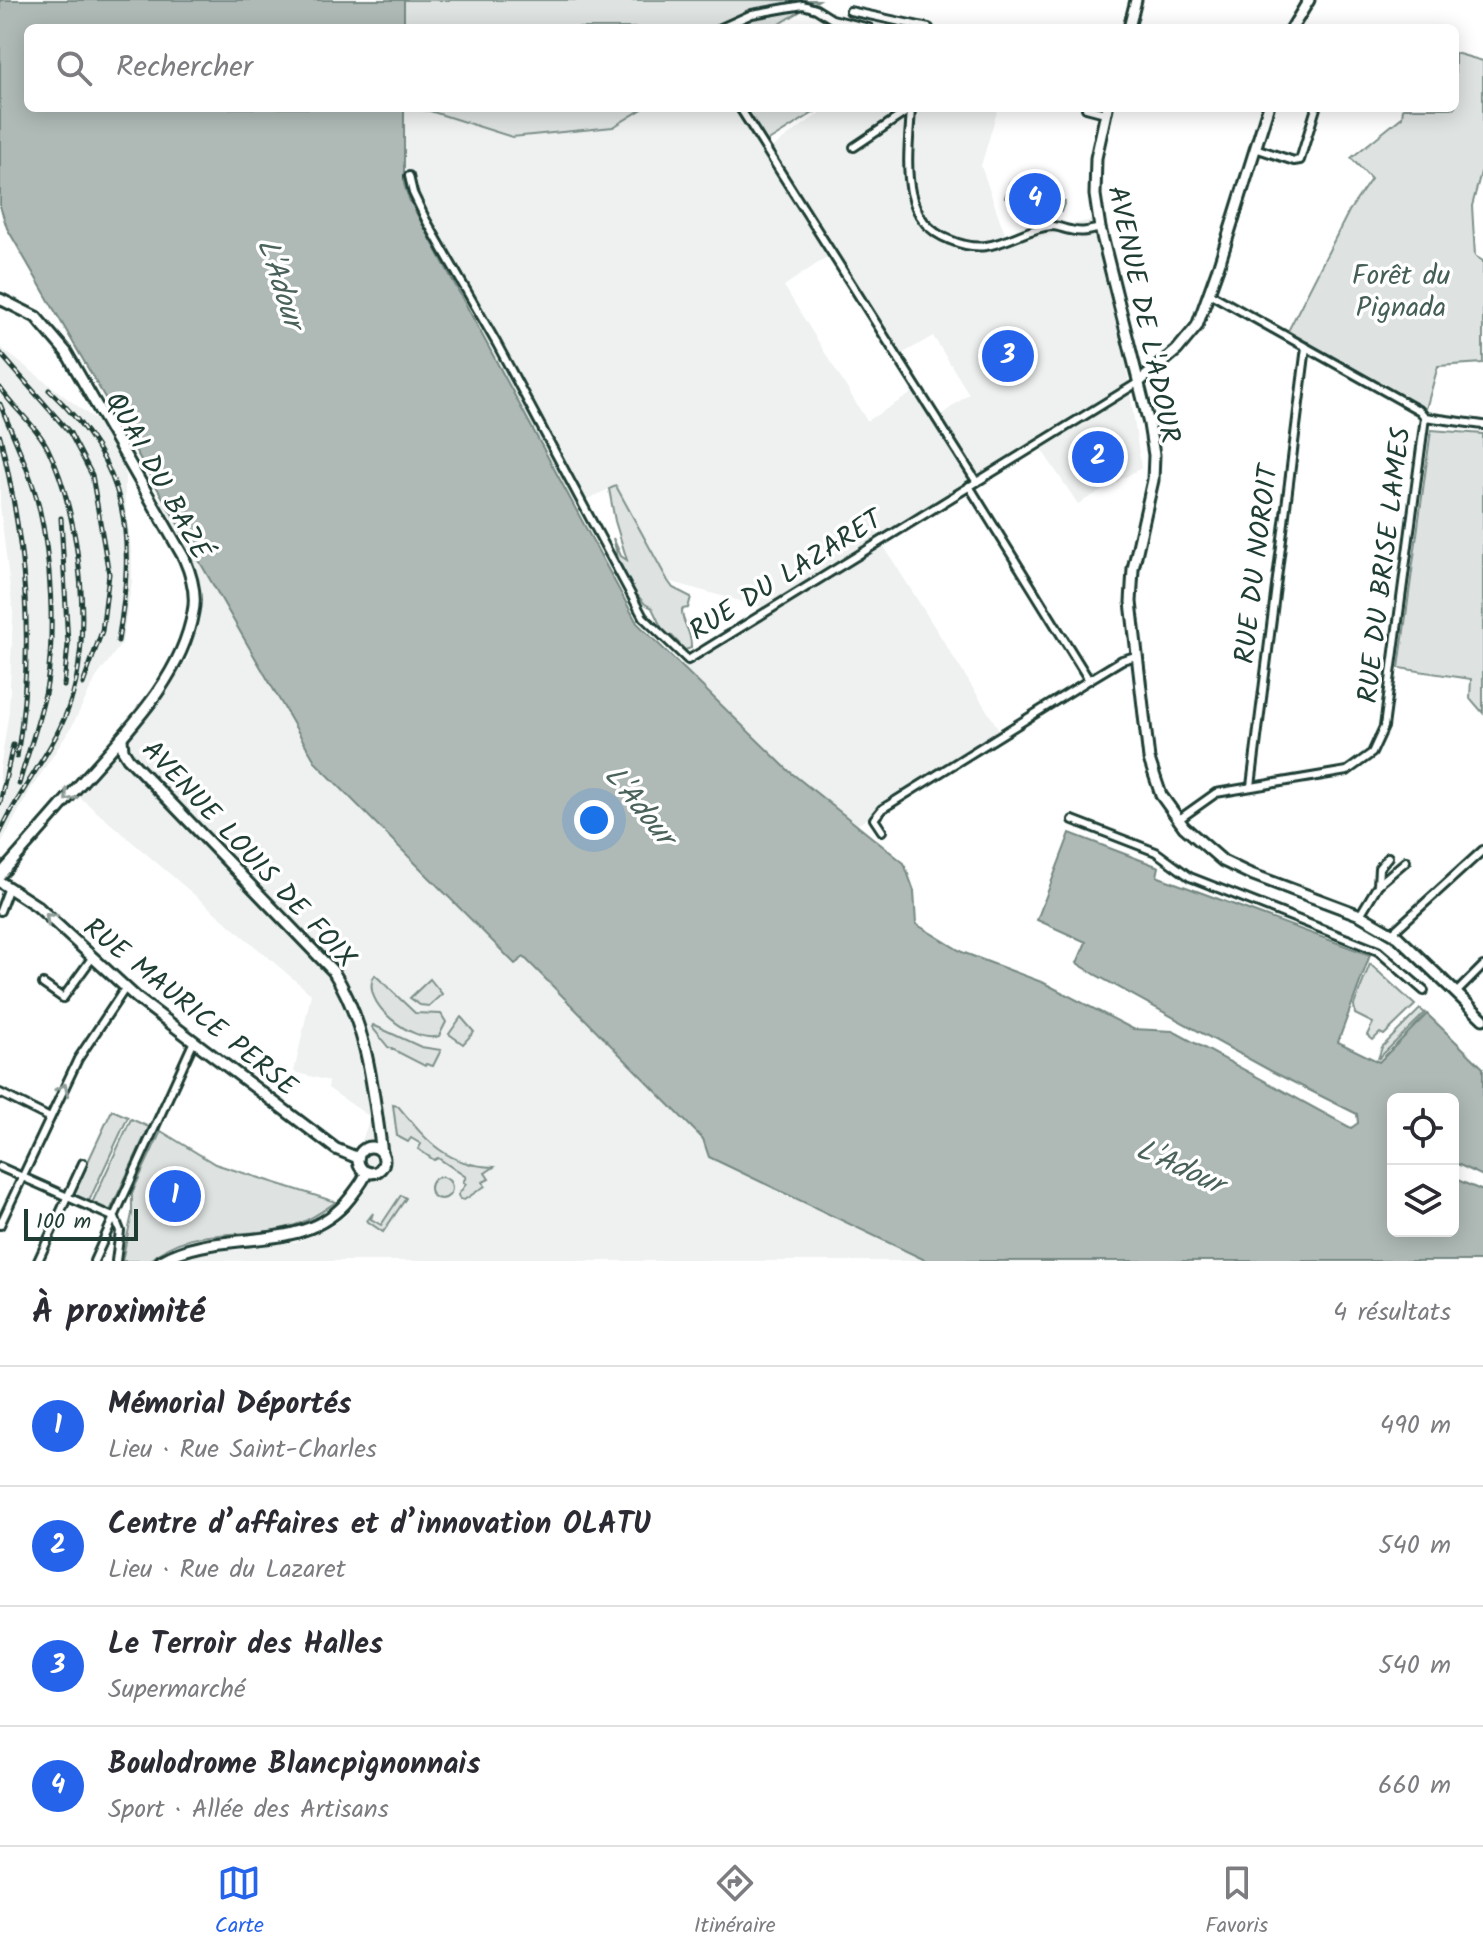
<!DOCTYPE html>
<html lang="fr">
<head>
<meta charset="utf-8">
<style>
  body { margin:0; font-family:Kalam,sans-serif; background:#f2f2f3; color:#2b2b33 }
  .controls { position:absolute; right:24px; bottom:24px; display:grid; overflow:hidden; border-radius:12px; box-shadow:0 4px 20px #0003 }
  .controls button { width:72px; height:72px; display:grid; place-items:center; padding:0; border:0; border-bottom:2px solid #e1e1e2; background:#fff; color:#2b2b33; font:40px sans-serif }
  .scale { position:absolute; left:24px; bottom:20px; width:114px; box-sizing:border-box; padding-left:8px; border:4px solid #1f3d34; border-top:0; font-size:22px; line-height:28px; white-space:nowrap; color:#1f3d34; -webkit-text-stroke:6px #fff; paint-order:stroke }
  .you { position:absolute; left:594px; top:820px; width:28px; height:28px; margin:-20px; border:6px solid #fff; border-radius:50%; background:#1a73e8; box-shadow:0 0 0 12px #1a73e833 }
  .badge { display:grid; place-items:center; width:52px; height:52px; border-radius:50%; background:#2563eb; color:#fff; font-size:26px; font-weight:700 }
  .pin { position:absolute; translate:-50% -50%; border:4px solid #fff; box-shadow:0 2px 8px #0006 }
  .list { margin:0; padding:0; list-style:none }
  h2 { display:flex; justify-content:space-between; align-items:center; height:104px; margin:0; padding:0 32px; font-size:34px }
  h2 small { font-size:26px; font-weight:400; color:#7c7c81 }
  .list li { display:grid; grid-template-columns:52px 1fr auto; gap:24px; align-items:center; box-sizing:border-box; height:120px; padding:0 32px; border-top:2px solid #e1e1e2 }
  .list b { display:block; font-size:30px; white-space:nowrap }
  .list p { margin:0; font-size:26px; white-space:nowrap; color:#7c7c81 }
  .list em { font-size:26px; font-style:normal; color:#7c7c81 }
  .icon { flex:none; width:44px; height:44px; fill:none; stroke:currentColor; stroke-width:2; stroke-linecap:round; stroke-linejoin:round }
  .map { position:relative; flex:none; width:1483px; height:1261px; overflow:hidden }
  .search { position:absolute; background:#fff; box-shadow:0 4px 20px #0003; left:24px; right:24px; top:24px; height:88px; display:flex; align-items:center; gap:20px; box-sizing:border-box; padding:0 28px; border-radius:12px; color:#7c7c81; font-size:30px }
  .sheet { height:584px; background:#fff }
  nav { display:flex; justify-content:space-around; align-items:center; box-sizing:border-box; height:112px; border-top:2px solid #e1e1e2; background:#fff; font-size:22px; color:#7c7c81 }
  nav a { display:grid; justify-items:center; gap:4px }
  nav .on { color:#2563eb }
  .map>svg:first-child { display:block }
  .built { fill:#eef1f0; fill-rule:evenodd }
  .green { fill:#dee3e2; stroke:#7e908b; stroke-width:2 }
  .water { fill:#afbab7; stroke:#758883; stroke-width:2 }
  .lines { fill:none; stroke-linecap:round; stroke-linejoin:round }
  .street-casing { stroke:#1f3d34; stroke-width:12 }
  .secondary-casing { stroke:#1f3d34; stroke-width:15 }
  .street { stroke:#fff; stroke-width:6 }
  .secondary { stroke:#fff; stroke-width:9 }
  .rail-casing { stroke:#1f3d34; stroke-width:5 }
  .rail { stroke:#fff; stroke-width:2; stroke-dasharray:6; stroke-linecap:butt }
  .oneway { stroke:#8f9e9a }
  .labels { text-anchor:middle; stroke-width:7; stroke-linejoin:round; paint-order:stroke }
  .park-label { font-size:28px; fill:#455e57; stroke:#fff }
  .street-label { font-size:28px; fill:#1f3d34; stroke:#fff }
  .water-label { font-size:30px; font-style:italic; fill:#4a625b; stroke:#fff }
</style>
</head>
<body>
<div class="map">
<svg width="1483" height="1261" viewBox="0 0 1483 1261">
  <rect width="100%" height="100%" fill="#fff"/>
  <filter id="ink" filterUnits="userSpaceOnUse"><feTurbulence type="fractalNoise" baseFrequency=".0125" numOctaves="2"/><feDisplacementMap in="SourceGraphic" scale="16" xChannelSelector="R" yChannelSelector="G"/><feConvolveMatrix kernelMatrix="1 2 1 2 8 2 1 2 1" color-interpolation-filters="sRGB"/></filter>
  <g filter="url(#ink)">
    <!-- built -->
    <g class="built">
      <polygon points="830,13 900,28 828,28"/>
      <path d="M644,108h97l29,41 57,-41h171l-17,58 25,71 87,-17 27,102 21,146 -63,36 -37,-55 -158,96 120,191 -146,89 -68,-54 -107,-103 90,-58 -104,-29 -52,-95 -42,19 -165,-306 -5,-15v-74l26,1 82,26 101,-10zM827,257l66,102 40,-23 36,58 -36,27 -19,-29 -47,29 -83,-135z"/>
      <polygon points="0,347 105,427 125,464 125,501 132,556 132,582 122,643 96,678 71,728 31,789 0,845 0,770 9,711 13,613 0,506"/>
      <polygon points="152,496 166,504 316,763 515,964 524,956 703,1139 709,1157 927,1261 163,1261 179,1249 237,1250 300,1241 334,1225 351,1211 368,1187 357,1156 370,1117 328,1088 329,1081 294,1072 311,994 77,795 188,659 197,628 200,600 195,578"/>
    </g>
    <!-- green -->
    <g class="green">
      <polygon points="404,0 819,0 773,28 404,28"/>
      <polygon points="1455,53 1483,61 1483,172 1481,172 1472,206 1475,256 1483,261 1483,363 1438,366 1426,409 1288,331 1349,211 1371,179 1351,158 1402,117 1403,108 1455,108"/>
      <polygon points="404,108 644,108 613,127 512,137 430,111"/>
      <polygon points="745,108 821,108 767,142"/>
      <polygon points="1010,182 1065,201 1061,212 1046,206 1044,210 1005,197"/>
      <polygon points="1431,430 1483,434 1483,713 1470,698 1471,679 1399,668"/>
      <path d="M616,486l52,95 5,7 18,9 -3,11 -6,1c-1,15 10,20 9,39l-6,2 -13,-14 -7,-1 -13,-27 -7,-4 -9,-10 -17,-32 -6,-24 8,18 6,4 -12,-39 -6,-32z"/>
      <polygon points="1370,964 1415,1005 1384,1035 1380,1033 1373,1040 1367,1035 1373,1023 1355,1014 1354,1005"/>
      <path d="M375,975l40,38 26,1 5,8 -7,14c-25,9 -82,-35 -64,-61z"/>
      <polygon points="430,979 442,994 429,1006 420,1005 410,998"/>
      <polygon points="1420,1009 1425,1013 1378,1059 1382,1047"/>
      <polygon points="461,1017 474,1032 463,1044 449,1034"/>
      <polygon points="373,1025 421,1047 441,1050 433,1066 426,1064 425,1066 388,1047 372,1027"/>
      <path d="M393,1105l5,1c28,34 48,60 96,61l-9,6 4,6 -6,3 2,4 -21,14 -4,-1 -2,-4 8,-11 -3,-2 3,-5 -28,-19 -4,2 -16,-11 3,-5 -10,-6 -3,4 -11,-6z"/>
      <polygon points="112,1110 128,1117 89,1201 73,1194"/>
      <polygon points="131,1119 149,1127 110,1211 92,1203"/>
      <path d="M161,1131l54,33 121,38c-12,8 -24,17 -38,22 -47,18 -108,-2 -148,37h-28l10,-47v-21z"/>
      <circle cx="441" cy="1188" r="11"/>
      <polygon points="401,1195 406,1198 383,1232 367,1221 373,1213 371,1219 381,1225"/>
    </g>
    <!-- water -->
    <polygon class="water" points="0,0 404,0 404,28 28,28 28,108 404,108 404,184 409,199 637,623 789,771 904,863 914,891 916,924 962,952 1044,983 1133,1029 1173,1031 1351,1128 1358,1123 1357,1114 1271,1071 1096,975 1077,963 1086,942 1037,920 1070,833 1159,867 1157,876 1159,877 1370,955 1338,1042 1379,1062 1427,1014 1483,1068 1483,1176 1453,1162 1453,1099 1393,1099 1393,1231 1453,1231 1453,1178 1483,1191 1483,1261 927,1261 709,1157 703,1139 524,957 515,964 316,763 7,228 0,206"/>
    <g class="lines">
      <!-- street casing -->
      <g class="street-casing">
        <g id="street">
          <polyline points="850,11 929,28"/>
          <polyline points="721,28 752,14 803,5 816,9 832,19 869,28"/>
          <polyline points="740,108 976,481"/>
          <path d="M911,108c-2,45 -15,112 39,132 12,5 23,8 36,6 23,-3 44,-19 66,-20 6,0 12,3 18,4 11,3 19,1 30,-2"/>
          <polyline points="1086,108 1105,113"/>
          <polyline points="854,147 912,108"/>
          <polyline points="1255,148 1294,161 1300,160 1316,108"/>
          <polyline points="409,176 413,193 426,220 497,344 643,617 688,660 1139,382"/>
          <polyline points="1425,417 1483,425"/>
          <polyline points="969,486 1089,680"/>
          <polyline points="1251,786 1306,347"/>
          <polyline points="1073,820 1156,852 1190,877 1378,951 1424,991"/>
          <polyline points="1178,820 1216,793 1347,771 1372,753 1384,727 1425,417 1420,411 1209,293"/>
          <polyline points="882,831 874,819 882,809 1089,680 1122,660 1136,656"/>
          <polyline points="1379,884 1406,861"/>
          <polyline points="0,911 9,887"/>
          <polyline points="1360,915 1378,885 1379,868 1388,857"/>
          <polyline points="1392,933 1483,850"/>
          <polyline points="43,984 63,998 92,958"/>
          <polyline points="1456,993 1483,966"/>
          <polyline points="0,1093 50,1118"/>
          <polyline points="0,1167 115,1218 120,1231 116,1261"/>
          <polyline points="0,1225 78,1059 126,987"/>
          <polyline points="38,1261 83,1163"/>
          <polyline points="94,1261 194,1041"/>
        </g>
      </g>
      <!-- secondary casing -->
      <g class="secondary-casing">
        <g id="secondary">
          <polyline points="1129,28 1136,0"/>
          <polyline points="1292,28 1309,0"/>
          <polyline points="1107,108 1096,158 1095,195 1100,228 1149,424 1154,455 1153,480 1133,569 1131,602 1149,759 1161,795 1184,827 1223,861 1248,873 1360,915 1398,937 1483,1019"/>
          <path d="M0,299l36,18 30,35 118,206c7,16 13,36 9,54 -11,64 -63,116 -104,162 -30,34 -59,68 -89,101"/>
          <polyline points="1139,382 1177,350 1197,326 1219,265 1268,108"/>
          <path d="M122,739l1,11 5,8 205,213c35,55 40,119 49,182"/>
          <polyline points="0,882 37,906 137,998 336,1149 358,1158"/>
          <circle cx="371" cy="1160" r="13"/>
          <path d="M161,1261c59,-35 142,-3 189,-63 6,-8 13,-16 17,-26"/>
        </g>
      </g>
      <!-- street -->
      <use href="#street" class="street"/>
      <!-- secondary -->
      <use href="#secondary" class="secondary"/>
      <!-- rail casing -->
      <g class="rail-casing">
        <g id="rail">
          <polyline points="0,353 70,433 92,475 109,574 102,631 83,684"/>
          <path d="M0,388c15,22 38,39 49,63 32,65 45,191 19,258 -16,44 -49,81 -68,124"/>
          <path d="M49,390c81,76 87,146 69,251"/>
          <path d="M0,404c14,34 30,67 39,103 12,50 16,126 8,177 -6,34 -19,67 -28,100"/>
          <path d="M0,436c26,109 35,210 17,321"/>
          <polyline points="61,518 68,644 64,686"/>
          <polyline points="0,803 13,745"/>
        </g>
      </g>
      <!-- rail -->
      <use href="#rail" class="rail"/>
    </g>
    <!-- one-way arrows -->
    <defs><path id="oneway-chevron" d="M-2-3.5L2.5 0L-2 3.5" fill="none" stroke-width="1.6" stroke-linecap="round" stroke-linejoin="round" transform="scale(2)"/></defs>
    <g class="oneway">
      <use href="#oneway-chevron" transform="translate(69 796) rotate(131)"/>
      <use href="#oneway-chevron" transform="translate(50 918) rotate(-137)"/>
      <use href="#oneway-chevron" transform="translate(63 1089) rotate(-65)"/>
    </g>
  </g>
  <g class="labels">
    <!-- park labels -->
    <g class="park-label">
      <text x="1401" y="284">Forêt du<tspan x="1401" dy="32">Pignada</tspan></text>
    </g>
    <!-- street labels -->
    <g class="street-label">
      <text transform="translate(1145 314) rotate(78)" y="10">AVENUE DE L'ADOUR</text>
      <text transform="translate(159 475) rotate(61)" y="10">QUAI DU BAZÉ</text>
      <text transform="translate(1255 564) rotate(-83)" y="10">RUE DU NOROIT</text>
      <text transform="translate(1383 565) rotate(-83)" y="10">RUE DU BRISE LAMES</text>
      <text transform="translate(785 574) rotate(-32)" y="10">RUE DU LAZARET</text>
      <text transform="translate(250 853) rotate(47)" y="10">AVENUE LOUIS DE FOIX</text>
      <text transform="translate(191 1006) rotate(39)" y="10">RUE MAURICE PERSE</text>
    </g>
    <!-- water labels -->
    <g class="water-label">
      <text transform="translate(281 283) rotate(72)" y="10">L'Adour</text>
      <text transform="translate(640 805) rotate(51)" y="10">L'Adour</text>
      <text transform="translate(1180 1166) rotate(25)" y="10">L'Adour</text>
    </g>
  </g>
</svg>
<div class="controls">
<button><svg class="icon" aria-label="locate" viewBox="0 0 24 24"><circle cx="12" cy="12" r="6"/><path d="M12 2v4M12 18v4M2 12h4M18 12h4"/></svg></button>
<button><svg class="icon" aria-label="layers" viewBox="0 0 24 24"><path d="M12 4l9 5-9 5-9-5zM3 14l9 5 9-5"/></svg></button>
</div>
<div class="scale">100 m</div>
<div class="you"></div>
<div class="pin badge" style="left:175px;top:1196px">1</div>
<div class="pin badge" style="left:1098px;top:457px">2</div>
<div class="pin badge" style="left:1008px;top:356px">3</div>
<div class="pin badge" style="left:1035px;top:199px">4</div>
<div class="search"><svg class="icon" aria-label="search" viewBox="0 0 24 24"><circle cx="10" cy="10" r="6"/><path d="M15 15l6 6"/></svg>Rechercher</div>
</div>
<section class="sheet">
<h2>À proximité<small>4 résultats</small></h2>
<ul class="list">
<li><span class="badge">1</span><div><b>Mémorial Déportés</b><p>Lieu · Rue Saint-Charles</p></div><em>490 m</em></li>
<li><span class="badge">2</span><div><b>Centre d’affaires et d’innovation OLATU</b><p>Lieu · Rue du Lazaret</p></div><em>540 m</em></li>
<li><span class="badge">3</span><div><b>Le Terroir des Halles</b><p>Supermarché</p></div><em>540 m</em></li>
<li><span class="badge">4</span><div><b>Boulodrome Blancpignonnais</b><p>Sport · Allée des Artisans</p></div><em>660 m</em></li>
</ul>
</section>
<nav>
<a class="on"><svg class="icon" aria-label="map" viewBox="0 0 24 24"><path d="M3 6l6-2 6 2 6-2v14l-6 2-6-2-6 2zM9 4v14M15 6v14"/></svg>Carte</a>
<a><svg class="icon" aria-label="directions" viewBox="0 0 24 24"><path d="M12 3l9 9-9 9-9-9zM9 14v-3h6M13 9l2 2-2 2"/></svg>Itinéraire</a>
<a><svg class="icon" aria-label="saved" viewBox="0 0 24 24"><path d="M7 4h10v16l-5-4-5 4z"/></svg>Favoris</a>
</nav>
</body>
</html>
